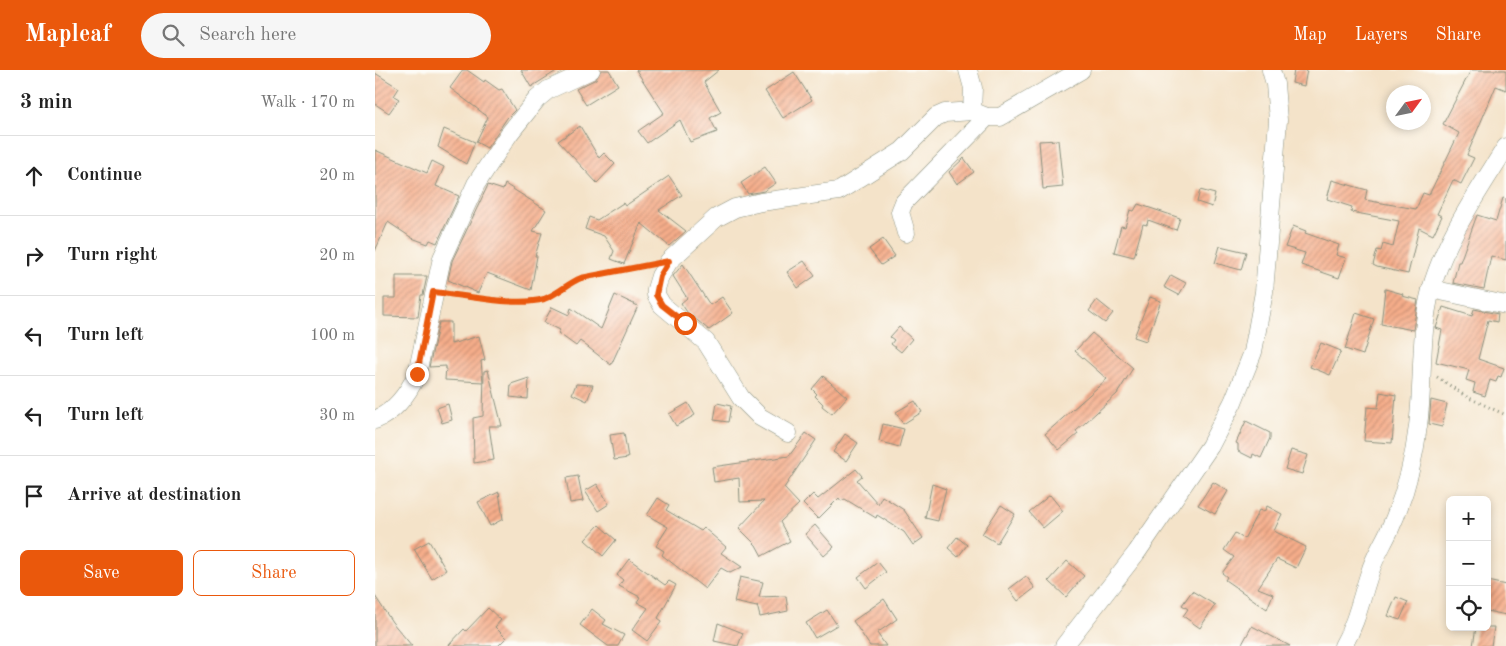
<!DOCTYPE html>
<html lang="en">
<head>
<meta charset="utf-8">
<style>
  body { margin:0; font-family:"Old Standard TT",serif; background:#f6f6f6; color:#222 }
  .controls { position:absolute; right:15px; bottom:15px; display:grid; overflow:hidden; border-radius:8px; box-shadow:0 2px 8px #0003 }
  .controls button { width:45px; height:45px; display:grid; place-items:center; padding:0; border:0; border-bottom:1px solid #e0e0e0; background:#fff; color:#222; font:25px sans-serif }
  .compass { position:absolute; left:1011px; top:15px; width:45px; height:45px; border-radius:50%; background:#fff; box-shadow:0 2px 8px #0003; rotate:57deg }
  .stop { position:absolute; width:15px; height:15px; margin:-11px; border:4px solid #ea580c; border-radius:50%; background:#fff }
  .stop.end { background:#ea580c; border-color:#fff; box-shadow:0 1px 5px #0008 }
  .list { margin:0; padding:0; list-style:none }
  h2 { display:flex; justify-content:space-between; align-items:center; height:65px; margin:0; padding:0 20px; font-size:21px }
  h2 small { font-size:16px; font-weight:400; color:#767676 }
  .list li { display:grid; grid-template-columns:32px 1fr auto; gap:15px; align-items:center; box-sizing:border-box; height:80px; padding:0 20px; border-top:1px solid #e0e0e0 }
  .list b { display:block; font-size:19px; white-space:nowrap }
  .list em { font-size:16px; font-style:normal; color:#767676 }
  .actions { display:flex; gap:10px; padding:15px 20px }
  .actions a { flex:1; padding:11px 0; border:1px solid #ea580c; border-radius:8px; text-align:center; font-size:18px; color:#ea580c }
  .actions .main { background:#ea580c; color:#fff }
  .icon { flex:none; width:28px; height:28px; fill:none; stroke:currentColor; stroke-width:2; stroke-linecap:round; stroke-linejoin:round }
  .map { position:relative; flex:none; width:1131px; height:576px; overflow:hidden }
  header { display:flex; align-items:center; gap:30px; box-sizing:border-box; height:70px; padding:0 25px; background:#ea580c; color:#fff }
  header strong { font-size:24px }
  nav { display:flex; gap:28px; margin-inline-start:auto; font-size:18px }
  .search { width:350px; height:45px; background:#f6f6f6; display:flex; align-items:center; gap:12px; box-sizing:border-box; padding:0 18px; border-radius:28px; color:#767676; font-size:19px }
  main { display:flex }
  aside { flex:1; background:#fff }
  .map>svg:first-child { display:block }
  .building { fill:url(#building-hatch) }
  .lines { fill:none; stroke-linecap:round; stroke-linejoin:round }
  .minor-casing { stroke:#8a907e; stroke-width:19 }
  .path { stroke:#8a907e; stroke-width:3; stroke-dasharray:1 4; stroke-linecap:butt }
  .minor { stroke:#fff; stroke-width:18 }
  .route { stroke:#ea580c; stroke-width:6 }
</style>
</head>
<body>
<header>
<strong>Mapleaf</strong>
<div class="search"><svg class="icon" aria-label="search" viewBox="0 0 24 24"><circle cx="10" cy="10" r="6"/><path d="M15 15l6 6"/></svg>Search here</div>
<nav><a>Map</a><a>Layers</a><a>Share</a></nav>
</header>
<main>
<aside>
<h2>3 min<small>Walk · 170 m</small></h2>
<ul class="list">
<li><svg class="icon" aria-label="ahead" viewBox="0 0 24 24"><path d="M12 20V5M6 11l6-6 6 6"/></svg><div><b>Continue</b></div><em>20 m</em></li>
<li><svg class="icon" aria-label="right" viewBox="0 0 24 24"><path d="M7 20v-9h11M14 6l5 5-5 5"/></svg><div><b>Turn right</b></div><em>20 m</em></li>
<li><svg class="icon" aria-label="left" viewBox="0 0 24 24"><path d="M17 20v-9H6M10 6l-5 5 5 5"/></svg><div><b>Turn left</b></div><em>100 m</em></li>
<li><svg class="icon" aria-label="left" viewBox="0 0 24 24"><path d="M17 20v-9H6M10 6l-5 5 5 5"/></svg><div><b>Turn left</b></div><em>30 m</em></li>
<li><svg class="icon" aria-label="arrive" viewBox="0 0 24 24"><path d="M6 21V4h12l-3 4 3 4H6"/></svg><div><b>Arrive at destination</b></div></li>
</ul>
<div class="actions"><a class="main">Save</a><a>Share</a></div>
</aside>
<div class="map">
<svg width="1131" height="576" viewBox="0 0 1131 576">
  <defs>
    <pattern id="building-hatch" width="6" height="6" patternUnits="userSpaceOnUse" patternTransform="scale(1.25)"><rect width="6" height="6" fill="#f6ad8a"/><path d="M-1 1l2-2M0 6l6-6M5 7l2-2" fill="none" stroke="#c78e72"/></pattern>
  </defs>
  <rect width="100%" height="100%" fill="#fdfcf7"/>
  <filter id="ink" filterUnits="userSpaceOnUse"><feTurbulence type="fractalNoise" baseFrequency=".02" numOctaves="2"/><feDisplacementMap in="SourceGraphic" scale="10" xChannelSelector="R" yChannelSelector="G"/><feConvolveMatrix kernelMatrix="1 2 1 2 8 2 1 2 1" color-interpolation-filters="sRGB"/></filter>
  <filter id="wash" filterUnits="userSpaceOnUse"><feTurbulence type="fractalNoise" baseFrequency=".0096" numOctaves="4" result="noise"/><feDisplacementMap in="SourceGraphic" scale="20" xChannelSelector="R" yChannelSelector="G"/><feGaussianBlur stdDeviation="1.12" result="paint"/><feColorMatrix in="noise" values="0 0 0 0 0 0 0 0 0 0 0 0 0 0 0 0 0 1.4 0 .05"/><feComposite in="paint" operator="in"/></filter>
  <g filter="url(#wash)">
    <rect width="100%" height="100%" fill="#f4e3c9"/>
    <g id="blocks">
      <!-- building -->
      <g class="building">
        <polygon points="88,0 92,0 109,12 110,10 124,20 127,19 140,40 132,48 112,78 101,72 113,47 75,18"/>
        <polygon points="146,0 183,0 156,17"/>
        <polygon points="226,0 234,0 243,15 211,35 201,19 221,9"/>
        <polygon points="261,0 344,0 329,12 346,42 335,48 342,62 315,72 305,50 272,73 263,61 289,43"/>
        <polygon points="919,0 932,0 929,16 917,13"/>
        <polygon points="1096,0 1131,0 1131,20 1121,16 1092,85 1099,88 1086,114 1078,110 1062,144 1067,146 1058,165 1044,158 1033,204 1002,197 998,195 1002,180 1006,181 1008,174 1018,177 1024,151 976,142 977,137 952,129 957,110 992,120 990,130 1041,139 1048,123 1054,125 1084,63 1068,54"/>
        <polygon points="419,2 437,30 408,48 390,21"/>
        <polygon points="0,3 24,18 19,26 24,29 14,43 0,34"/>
        <polygon points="205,56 224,88 229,83 240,94 222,113 183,71"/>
        <polygon points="69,59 100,72 91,94 63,77"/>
        <polygon points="683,70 688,117 668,119 664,71"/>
        <polygon points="0,80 52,103 57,91 69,97 61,116 84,126 62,173 55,170 53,174 37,168 13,152 0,181"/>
        <polygon points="589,88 599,102 582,114 574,102"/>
        <polygon points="390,97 401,113 389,121 373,124 366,113"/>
        <polygon points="294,106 307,125 284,140 311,161 294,176 266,153 249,194 236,189 239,181 229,166 210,159 214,147 222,150 248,133 250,136"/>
        <polygon points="130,114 171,140 158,161 167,163 160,186 162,186 156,220 112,203 103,223 73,210 77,191 113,115 128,120"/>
        <polygon points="825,120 840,124 837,137 822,132"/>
        <polygon points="1128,128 1131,129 1131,190 1116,186 1109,219 1078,213 1083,192 1085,192 1102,145 1121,151"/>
        <polygon points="763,134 805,148 801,160 773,150 772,155 768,154 759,187 739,182 746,156 750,157 755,140 759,141"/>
        <polygon points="918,156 931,161 930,163 964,175 961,185 971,188 964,208 926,195 930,183 910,177"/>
        <polygon points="508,169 520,186 506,195 494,179"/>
        <polygon points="845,176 871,182 866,200 840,193"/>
        <polygon points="429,191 440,206 423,218 412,202"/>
        <polygon points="308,194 335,235 347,227 358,243 334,260 312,242 306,233 312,228 298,206"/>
        <polygon points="796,205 811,213 804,225 789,217"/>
        <polygon points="21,206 52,206 48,225 46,225 43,247 9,246 9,228 21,228"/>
        <polygon points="1010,219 1028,224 1027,226 1043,230 1038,260 1006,254"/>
        <polygon points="240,225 263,236 236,295 205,271 201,276 183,263 185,260 169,252 177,237 194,245 196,238 226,259"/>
        <polygon points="775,227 786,231 771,271 759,267"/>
        <polygon points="722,230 738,243 730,253 714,241"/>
        <polygon points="1068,237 1097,246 1099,239 1123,244 1122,252 1113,250 1103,289 1129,298 1126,307 1123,306 1121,312 1115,310 1110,326 1098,322 1100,313 1091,310 1094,300 1061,292 1067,260 1061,258"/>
        <polygon points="981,243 999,249 988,285 970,279"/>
        <polygon points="64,252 76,252 76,274 104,266 110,290 106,291 108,312 70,310 71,296 54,297"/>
        <polygon points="524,257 537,269 526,282 516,274 519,270 515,267"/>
        <polygon points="717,263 758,298 742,324 701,361 703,364 684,380 670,364 732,309 700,281"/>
        <polygon points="946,273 966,281 955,305 935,297"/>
        <polygon points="113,300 127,356 114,356 119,390 99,393 98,348 108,346 109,301"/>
        <polygon points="448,306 472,327 457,344 447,336 448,334 440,326 442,324 437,319"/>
        <polygon points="154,308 153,329 135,327 136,314"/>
        <polygon points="201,314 218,315 212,331 197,324"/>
        <polygon points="1005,322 1021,325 1017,373 989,371 992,337 1003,338"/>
        <polygon points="1056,330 1072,334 1067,357 1054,354"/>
        <polygon points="540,331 547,342 528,354 521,342"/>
        <polygon points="313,333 320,345 301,356 294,344"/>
        <polygon points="342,333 356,336 353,352 339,350"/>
        <polygon points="73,334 77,350 67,353 62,338"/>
        <polygon points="871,351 895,363 895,368 886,388 878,384 877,388 863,381 863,374 861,373"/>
        <polygon points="508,354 529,359 524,377 504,371"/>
        <polygon points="249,363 253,388 239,390 235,365"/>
        <polygon points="431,363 441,370 409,418 424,434 405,452 415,471 387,486 381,475 364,458 389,431 365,432 364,408 339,412 337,397 414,386"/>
        <polygon points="470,364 483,373 471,391 458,382"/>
        <polygon points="916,380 933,385 927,404 910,399"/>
        <polygon points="481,399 487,406 482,410 503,434 507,426 529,440 548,468 538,475 529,462 502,445 501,448 470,429 466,431 464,428 443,449 428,434 438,424 443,429"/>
        <polygon points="203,406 208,431 195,433 191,408"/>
        <polygon points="838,412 853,421 840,444 823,435"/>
        <polygon points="222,414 234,434 223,441 210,421"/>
        <polygon points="557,414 571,419 563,451 550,448"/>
        <polygon points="124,422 128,449 115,456 103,432"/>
        <polygon points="675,425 688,441 668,458 654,442"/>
        <polygon points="283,428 294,435 291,440 326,461 329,458 351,477 346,483 367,497 355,503 346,498 330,519 287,485 289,481 281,476 293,457 272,445"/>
        <polygon points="626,435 640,444 622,473 607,464"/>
        <polygon points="892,436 907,444 899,461 931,477 921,498 902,489 883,518 898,524 892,539 850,510 852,507 847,503 859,487 849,480 860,463 869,469 884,440 889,442"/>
        <polygon points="224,455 241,470 228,486 210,470"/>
        <polygon points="440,455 459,477 449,486 430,464"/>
        <polygon points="582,467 592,475 583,487 573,478"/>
        <polygon points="54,471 71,500 57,509 39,479"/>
        <polygon points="254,489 290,515 294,511 301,515 283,548 287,551 272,571 257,560 273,538 262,532 265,527 244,516 248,510 242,505"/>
        <polygon points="692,491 709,506 691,527 674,511"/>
        <polygon points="503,492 511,502 491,518 483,507"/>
        <polygon points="651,506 660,518 643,531 634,519"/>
        <polygon points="365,507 388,512 384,527 411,526 413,541 385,547 382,535 382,537 359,532"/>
        <polygon points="1112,511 1131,515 1131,545 1112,541"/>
        <polygon points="817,521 840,535 825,558 808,546 813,539 807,535"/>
        <polygon points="0,526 17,552 37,576 0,576"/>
        <polygon points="1021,527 1033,532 1025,550 1013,546"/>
        <polygon points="509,529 522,549 502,563 511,576 495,576 478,551"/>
        <polygon points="113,538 126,550 120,557 131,568 123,576 73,576 89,559 91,561"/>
        <polygon points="217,539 231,550 228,554 249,565 243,576 233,576 205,555"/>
        <polygon points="452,540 462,555 440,568 431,553"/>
        <polygon points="343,553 368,563 363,576 339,571"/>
        <polygon points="877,556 915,576 866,576"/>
        <polygon points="1101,557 1119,557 1116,576 1098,576"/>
      </g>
    </g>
  </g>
  <g filter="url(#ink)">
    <use href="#blocks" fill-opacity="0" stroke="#8a907e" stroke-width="1"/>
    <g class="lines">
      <!-- minor casing -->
      <g class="minor-casing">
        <g id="minor">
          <polyline points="593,0 598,18 597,41"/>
          <polyline points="531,163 525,142 529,132 612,47"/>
          <polyline points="1056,219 1131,235"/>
          <path d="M0,350c21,-9 33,-26 42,-46l25,-116 34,-74 33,-50 28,-35 11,-9 43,-20"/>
          <polyline points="413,363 385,347 366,328 331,272 287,235 281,225 281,219 285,206 294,191 341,148 360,138 386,132 464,121 527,81 561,47 570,43 597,41 612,47 625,47 706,0"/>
          <polyline points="689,576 762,482 835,376 858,332 878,282 889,222 903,50 900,14 896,0"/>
          <path d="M968,576c14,-24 18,-48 27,-74 4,-14 13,-28 19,-41 15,-33 25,-70 29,-105 6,-45 1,-91 13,-136 14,-51 47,-98 75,-143"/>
        </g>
      </g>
      <!-- path -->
      <g class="path">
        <polyline points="75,224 143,232 158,231 171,228 206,208 272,196"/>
        <polyline points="1062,307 1092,327 1131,345"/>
      </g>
      <!-- minor -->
      <use href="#minor" class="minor"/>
    </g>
  </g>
  <g class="lines" filter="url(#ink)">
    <!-- route -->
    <path class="route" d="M42,304l16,-82c31,3 83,15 111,7 14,-5 24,-16 37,-21l88,-17 -9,15 -4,19 6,10 23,18"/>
  </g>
</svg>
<div class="controls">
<button>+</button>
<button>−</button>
<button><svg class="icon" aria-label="locate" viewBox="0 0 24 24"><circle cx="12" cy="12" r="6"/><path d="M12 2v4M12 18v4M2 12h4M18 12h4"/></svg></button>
</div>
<svg class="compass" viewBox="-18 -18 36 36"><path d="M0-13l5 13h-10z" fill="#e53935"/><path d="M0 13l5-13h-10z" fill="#767676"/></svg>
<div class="stop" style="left:310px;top:253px"></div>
<div class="stop end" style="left:42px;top:304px"></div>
</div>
</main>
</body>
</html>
